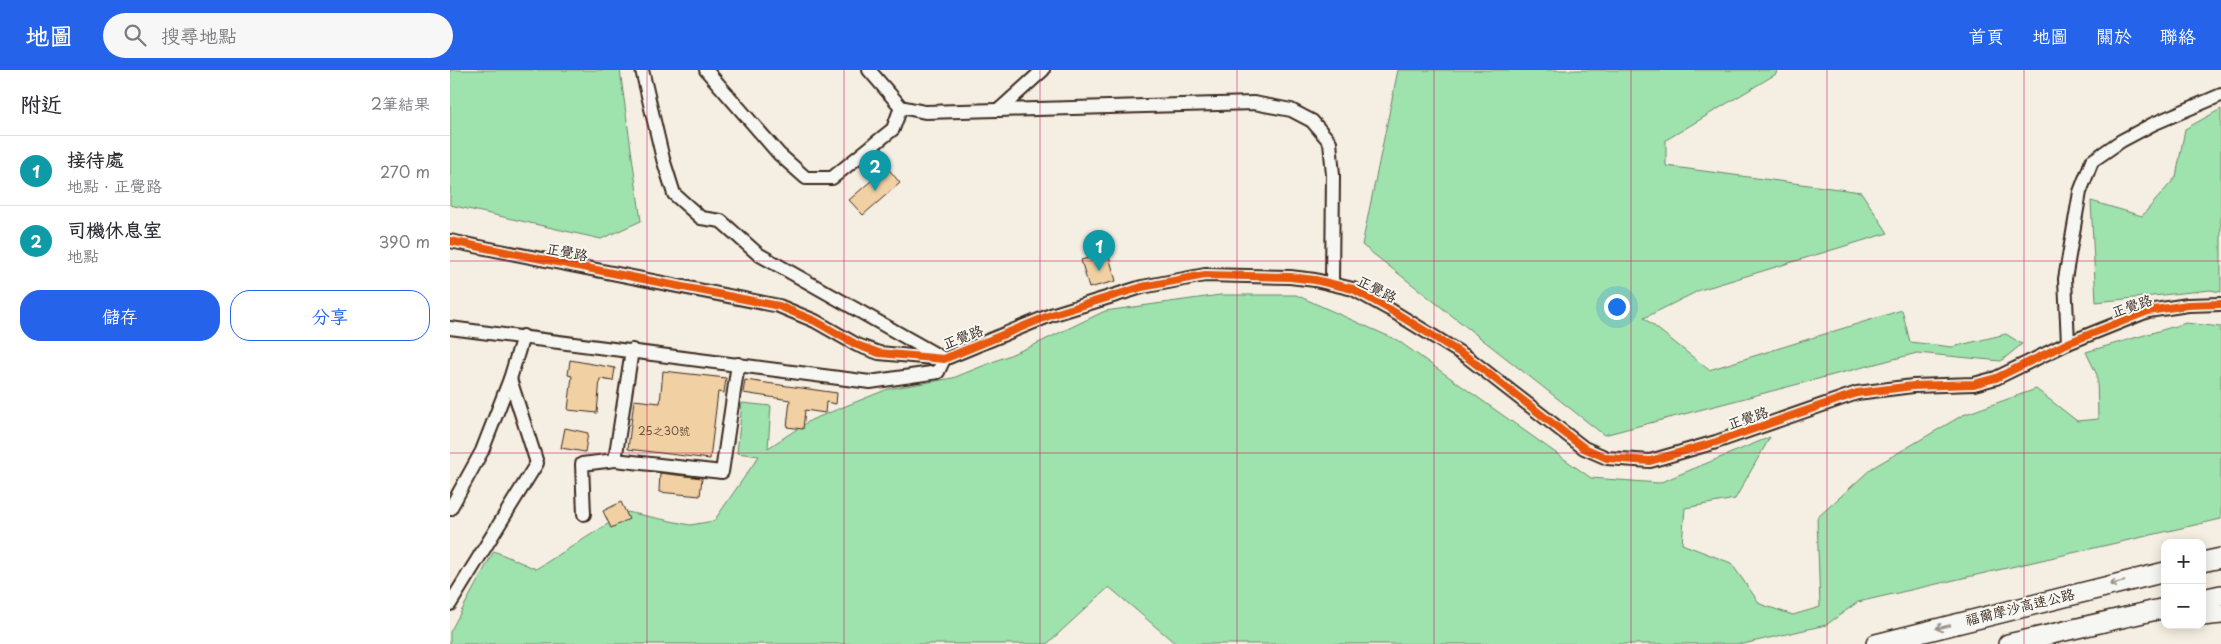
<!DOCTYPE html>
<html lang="zh-TW">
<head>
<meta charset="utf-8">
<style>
  body { margin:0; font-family:"Playpen Sans","LXGW WenKai TC",sans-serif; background:#f7f7f7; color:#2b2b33 }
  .controls { position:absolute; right:15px; bottom:15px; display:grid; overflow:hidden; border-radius:10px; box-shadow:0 2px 12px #0003 }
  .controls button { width:45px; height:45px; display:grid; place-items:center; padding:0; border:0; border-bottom:1px solid #e1e1e2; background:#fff; color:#2b2b33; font:25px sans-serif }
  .you { position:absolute; left:1166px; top:236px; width:18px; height:18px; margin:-12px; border:4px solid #fff; border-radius:50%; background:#1a73e8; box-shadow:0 0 0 8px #1a73e833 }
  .badge { display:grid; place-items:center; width:32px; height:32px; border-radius:50%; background:#2563eb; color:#fff; font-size:16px; font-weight:700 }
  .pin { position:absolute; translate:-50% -41px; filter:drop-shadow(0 1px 2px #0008) }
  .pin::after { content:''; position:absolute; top:26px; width:18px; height:15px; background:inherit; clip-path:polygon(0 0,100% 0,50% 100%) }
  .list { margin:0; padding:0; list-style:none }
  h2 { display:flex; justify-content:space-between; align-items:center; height:65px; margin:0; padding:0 20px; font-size:21px }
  h2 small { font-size:16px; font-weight:400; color:#7c7c81 }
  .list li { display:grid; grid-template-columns:32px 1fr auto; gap:15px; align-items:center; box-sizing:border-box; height:70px; padding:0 20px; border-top:1px solid #e1e1e2 }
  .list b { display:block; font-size:19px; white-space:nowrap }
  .list p { margin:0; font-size:16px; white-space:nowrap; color:#7c7c81 }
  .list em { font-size:16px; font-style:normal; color:#7c7c81 }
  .actions { display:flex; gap:10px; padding:15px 20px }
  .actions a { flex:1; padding:11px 0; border:1px solid #2563eb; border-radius:20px; text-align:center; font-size:18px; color:#2563eb }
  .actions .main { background:#2563eb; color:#fff }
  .icon { flex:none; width:28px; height:28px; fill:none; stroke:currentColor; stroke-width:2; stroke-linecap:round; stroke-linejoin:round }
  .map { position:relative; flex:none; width:1771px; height:574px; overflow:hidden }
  header { display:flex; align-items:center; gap:30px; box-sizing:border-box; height:70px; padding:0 25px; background:#2563eb; color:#fff }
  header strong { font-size:24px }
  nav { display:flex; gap:28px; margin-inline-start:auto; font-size:18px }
  .search { width:350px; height:45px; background:#f7f7f7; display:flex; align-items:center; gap:12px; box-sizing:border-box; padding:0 18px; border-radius:28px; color:#7c7c81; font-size:19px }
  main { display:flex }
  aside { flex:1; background:#fff }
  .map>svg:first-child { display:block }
  .green { fill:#9ee2ae; stroke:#6c8666 }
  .building { fill:#f1d0a3; stroke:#3b2a1e }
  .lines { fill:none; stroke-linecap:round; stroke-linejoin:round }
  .minor-casing { stroke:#3b2a1e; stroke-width:16 }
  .highway-casing { stroke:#3b2a1e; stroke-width:22 }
  .minor { stroke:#f6f6f2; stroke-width:12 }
  .highway { stroke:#f6f6f2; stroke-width:19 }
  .cycleway-casing { stroke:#f6f6f2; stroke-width:11 }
  .cycleway { stroke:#e8590c; stroke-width:8 }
  .oneway { stroke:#989088 }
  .grid { fill:none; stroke:#c2185b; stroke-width:1; stroke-opacity:0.55 }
  .labels { text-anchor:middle; stroke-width:4; stroke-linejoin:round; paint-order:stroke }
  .number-label { font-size:11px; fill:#68543f }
  .street-label { font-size:14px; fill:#3b2a1e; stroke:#f6f6f2 }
</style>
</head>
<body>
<header>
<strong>地圖</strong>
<div class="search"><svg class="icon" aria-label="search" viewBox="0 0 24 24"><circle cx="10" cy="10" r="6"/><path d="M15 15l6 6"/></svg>搜尋地點</div>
<nav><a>首頁</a><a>地圖</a><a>關於</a><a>聯絡</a></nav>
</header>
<main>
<aside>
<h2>附近<small>2筆結果</small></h2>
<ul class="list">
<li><span class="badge" style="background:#0f9aa8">1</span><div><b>接待處</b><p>地點 · 正覺路</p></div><em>270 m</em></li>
<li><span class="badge" style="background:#0f9aa8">2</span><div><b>司機休息室</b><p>地點</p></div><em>390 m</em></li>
</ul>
<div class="actions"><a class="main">儲存</a><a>分享</a></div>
</aside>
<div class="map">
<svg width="1771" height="574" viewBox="0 0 1771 574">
  <rect width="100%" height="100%" fill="#f5eee2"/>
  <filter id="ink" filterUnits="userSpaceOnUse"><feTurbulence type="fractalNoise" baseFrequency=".02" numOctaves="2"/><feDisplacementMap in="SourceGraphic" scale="10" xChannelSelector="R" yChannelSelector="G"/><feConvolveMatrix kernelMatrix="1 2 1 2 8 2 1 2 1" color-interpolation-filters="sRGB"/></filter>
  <g filter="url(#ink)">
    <!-- green -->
    <g class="green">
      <polygon points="0,0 170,0 191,151 151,169 0,135"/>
      <polygon points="948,0 1327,0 1326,4 1216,70 1216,96 1411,122 1438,163 1250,220 1194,248 1259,300 1452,240 1460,272 1502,277 1556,264 1572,274 1551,291 1467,283 1154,365 912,175"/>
      <polygon points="1771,39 1771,222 1760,220 1646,232 1641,131 1692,146 1726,107 1735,59"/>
      <polygon points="770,225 846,225 947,270 1141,408 1209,413 1320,367 1285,429 1235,438 1232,474 1281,493 1310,534 1343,545 1370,537 1367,448 1422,398 1513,345 1586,319 1627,351 1648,349 1647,305 1636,282 1736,253 1771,257 1771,449 1408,532 1376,555 1293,574 726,574 659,517 597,574 0,574 0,562 44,481 86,499 177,442 240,455 264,451 309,386 287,383 292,333 321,336 318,378 361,350 438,319 503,308 582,276 655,241"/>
    </g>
    <!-- building -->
    <g class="building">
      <polygon points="437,97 450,113 413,145 399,130"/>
      <polygon points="658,183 666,211 639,218 631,190"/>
      <polygon points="120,290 165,298 163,311 150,309 147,343 118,340 122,306 118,305"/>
      <polygon points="213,301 276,308 274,323 268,322 260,389 178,379 184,330 210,333"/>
      <polygon points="295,310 387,323 386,334 376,332 375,343 355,340 353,359 337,357 340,330 293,323"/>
      <polygon points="115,358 138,363 135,382 111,378"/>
      <polygon points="210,403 252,408 250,426 209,422"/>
      <polygon points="171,432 179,449 161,458 153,441"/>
    </g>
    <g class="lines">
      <!-- minor casing -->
      <g class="minor-casing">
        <g id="minor">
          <polyline points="256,0 329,84 356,108 382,108 443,59 451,37"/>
          <polyline points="419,0 451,37 475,42 804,33 841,40 862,51 880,72 883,105 882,213"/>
          <polyline points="549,40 593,0"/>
          <polyline points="0,171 329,236 365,251 407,275 429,283 494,289 601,245 692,217 755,205 840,207 865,210 903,219 939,239 1017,287 1134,378 1157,388 1200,391 1266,372 1407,323 1463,316 1524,314 1546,308 1618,273 1698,241 1738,235 1771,234"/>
          <polyline points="0,258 420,312 488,302 494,289 308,184 271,151 251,148 224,124 213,89 192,0"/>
          <polyline points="1618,273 1615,209 1630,122 1642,91 1671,71 1703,54 1771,25"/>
          <polyline points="182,280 165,390 272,402 288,294"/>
          <polyline points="0,439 32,381 60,309 73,266"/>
          <polyline points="134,444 132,394 165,390"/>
          <polyline points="0,534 87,393 60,309"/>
        </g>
      </g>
      <!-- highway casing -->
      <g class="highway-casing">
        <g id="highway">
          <polyline points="1752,492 1771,488"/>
          <polyline points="1752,529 1771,525"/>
          <polyline points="1752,546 1771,544"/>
          <polyline points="1426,574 1715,502"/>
          <polyline points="1558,574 1715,538"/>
        </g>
      </g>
      <!-- minor -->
      <use href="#minor" class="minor"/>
      <!-- highway -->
      <use href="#highway" class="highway"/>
      <!-- cycleway casing -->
      <g class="cycleway-casing">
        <polyline id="cycleway" points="0,171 329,236 365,251 407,275 429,283 494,289 601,245 692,217 755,205 840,207 865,210 903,219 939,239 1017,287 1134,378 1157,388 1200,391 1266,372 1407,323 1463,316 1524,314 1546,308 1618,273 1698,241 1738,235 1771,234"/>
      </g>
      <!-- cycleway -->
      <use href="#cycleway" class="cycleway"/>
    </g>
    <!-- one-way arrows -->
    <defs><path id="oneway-shaft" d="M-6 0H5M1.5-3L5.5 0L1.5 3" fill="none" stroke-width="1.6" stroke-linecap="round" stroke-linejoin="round" transform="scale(1.25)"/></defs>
    <g class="oneway">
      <use href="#oneway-shaft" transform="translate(1667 513) rotate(166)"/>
      <use href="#oneway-shaft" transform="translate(1493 557) rotate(166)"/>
    </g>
  </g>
  <!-- grid -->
  <path class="grid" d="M197,0v574M394,0v574M590,0v574M787,0v574M984,0v574M1181,0v574M1377,0v574M1574,0v574M0,191h1771M0,383h1771"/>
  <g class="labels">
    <!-- number labels -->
    <g class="number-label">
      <text x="214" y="365">25之30號</text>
    </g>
    <!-- street labels -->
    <g class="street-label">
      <text transform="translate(117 182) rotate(11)" y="5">正覺路</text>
      <text transform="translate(927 219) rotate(27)" y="5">正覺路</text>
      <text transform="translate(1682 236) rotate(-19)" y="5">正覺路</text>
      <text transform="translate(513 267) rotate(-21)" y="5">正覺路</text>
      <text transform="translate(1298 348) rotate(-19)" y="5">正覺路</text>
      <text transform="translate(1570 537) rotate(-14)" y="5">福爾摩沙高速公路</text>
    </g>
  </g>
</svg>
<div class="controls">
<button>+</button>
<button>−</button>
</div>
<div class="you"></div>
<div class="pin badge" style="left:649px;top:201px;background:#0f9aa8">1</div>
<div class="pin badge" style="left:425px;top:121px;background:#0f9aa8">2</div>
</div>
</main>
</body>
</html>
